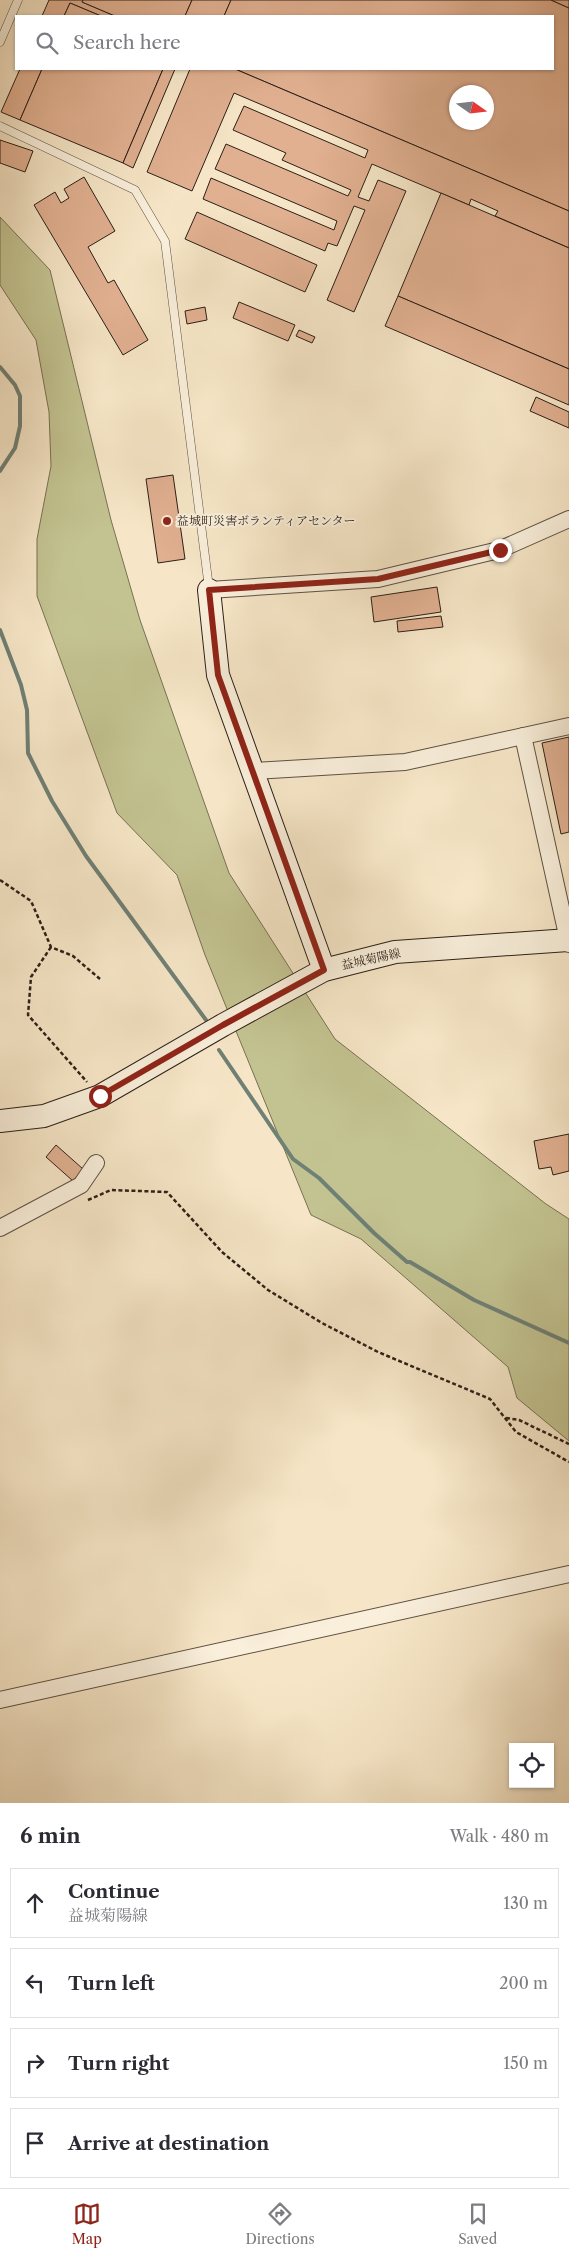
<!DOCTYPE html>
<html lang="en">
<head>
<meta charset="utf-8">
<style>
  body { margin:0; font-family:"Libre Caslon Text","Noto Serif JP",serif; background:#f7f7f7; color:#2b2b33 }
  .controls { position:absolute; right:15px; bottom:15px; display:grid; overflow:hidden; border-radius:0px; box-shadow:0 1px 4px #0004 }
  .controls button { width:45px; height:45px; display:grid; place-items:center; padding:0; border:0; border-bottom:1px solid #e1e1e2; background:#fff; color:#2b2b33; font:25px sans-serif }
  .compass { position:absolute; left:449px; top:85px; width:45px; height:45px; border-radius:50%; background:#fff; box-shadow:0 1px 4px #0004; rotate:104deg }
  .stop { position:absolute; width:15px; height:15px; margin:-11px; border:4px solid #8f2418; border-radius:50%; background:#fff }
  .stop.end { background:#8f2418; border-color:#fff; box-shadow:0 1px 5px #0008 }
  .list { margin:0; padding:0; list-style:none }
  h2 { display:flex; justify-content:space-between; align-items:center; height:65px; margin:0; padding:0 20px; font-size:21px }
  h2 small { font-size:16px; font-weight:400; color:#7c7c81 }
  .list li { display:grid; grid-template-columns:32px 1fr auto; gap:15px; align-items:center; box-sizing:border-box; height:70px; margin:0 10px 10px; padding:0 10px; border:1px solid #e1e1e2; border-radius:0px }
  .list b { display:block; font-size:19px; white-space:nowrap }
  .list p { margin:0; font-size:16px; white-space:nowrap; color:#7c7c81 }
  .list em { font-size:16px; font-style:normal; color:#7c7c81 }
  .icon { flex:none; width:28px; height:28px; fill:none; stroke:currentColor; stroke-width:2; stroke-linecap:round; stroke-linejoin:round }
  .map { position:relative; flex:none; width:569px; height:1803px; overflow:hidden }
  .search { position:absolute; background:#fff; box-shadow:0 1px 4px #0004; left:15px; right:15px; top:15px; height:55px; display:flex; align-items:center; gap:12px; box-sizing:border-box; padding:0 18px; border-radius:0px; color:#7c7c81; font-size:19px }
  .sheet { height:385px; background:#fff }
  nav { display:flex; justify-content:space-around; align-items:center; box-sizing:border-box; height:70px; border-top:1px solid #e1e1e2; background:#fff; font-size:14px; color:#7c7c81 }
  nav a { display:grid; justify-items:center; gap:2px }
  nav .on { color:#8f2418 }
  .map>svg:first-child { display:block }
  .green { fill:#c3c391; stroke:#777154 }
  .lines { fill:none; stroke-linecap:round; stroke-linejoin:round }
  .stream { stroke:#6f8075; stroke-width:4 }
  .building { fill:#e1b091; stroke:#2b1f17; fill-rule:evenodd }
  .lane-casing { stroke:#5e5143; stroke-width:9 }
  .street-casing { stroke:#5e5143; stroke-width:18 }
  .secondary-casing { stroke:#2b1f17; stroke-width:24 }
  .path { stroke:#2b1f17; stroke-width:2.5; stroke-dasharray:4 2.5; stroke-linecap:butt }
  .lane { stroke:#f9efdb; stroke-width:8 }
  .street { stroke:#f9efdb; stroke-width:16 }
  .secondary { stroke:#f9efdb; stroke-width:22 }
  .route { stroke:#8f2418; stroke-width:6 }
  .poi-dot { fill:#8f2418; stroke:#f9efdb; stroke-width:2 }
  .labels { text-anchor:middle; stroke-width:4; stroke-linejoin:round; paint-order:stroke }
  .poi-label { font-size:12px; fill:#2b1f17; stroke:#f9efdb; text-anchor:start }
  .street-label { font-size:12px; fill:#2b1f17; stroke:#f9efdb }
</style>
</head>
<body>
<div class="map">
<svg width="569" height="1803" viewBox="0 0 569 1803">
  <rect width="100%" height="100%" fill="#f6e6c7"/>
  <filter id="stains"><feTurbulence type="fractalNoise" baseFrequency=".004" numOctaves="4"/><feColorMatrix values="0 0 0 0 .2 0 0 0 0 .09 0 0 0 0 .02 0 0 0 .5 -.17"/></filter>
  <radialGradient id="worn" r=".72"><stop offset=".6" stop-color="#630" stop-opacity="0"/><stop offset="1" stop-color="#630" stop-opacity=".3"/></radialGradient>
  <!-- green -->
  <polygon class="green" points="0,217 50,270 111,520 140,620 229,873 335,1039 546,1204 569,1219 569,1441 517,1398 508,1367 361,1239 311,1215 205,955 177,875 117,813 37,596 37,539 51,466 49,412 36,340 0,285"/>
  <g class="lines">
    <!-- stream -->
    <g class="stream">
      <polyline points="0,367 15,385 20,396 20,426 15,448 0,471"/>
      <polyline points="0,630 21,685 27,710 28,753 52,801 86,856 206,1020"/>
      <polyline points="219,1050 293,1159 319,1178 374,1233 407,1262 410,1262 474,1300 569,1343"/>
    </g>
  </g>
  <!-- building -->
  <g class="building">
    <polygon points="49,0 83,0 82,2 115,16 101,16 70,3 64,16 42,16"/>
    <polygon points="83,0 192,0 185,16 115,16 82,2"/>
    <polygon points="192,0 231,0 224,16 185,16"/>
    <path d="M231,0h320l18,8v203l-334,-142h318v-53h-329zM456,92h30v30h-30z"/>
    <polygon points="551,0 569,0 569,8"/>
    <polygon points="70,3 101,16 64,16"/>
    <polygon points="20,69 42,69 20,120 1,112"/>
    <polygon points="42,69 163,69 123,163 20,120"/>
    <polygon points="163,69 175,69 133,168 123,163"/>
    <polygon points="190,69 235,69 569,211 569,248 495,216 498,211 471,199 469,205 372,164 358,197 369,201 378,180 406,191 354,312 327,300 365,210 354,206 337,246 328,243 325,251 203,199 211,178 334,230 337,221 215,169 226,144 348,196 351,190 282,160 286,153 233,130 244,106 365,158 368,150 234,93 192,191 147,172"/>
    <polygon points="0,140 33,151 25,172 0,163"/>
    <polygon points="84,177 115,231 88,247 108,283 114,280 148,340 123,355 34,205 55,192 61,203 69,198 64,189"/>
    <polygon points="441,193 569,248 569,369 398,296"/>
    <polygon points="197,212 317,265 305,292 185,239"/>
    <polygon points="398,296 569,369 569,405 385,326"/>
    <polygon points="239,302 295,325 288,341 233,318"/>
    <polygon points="205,307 207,320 187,324 185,311"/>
    <polygon points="299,330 315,337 312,343 296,336"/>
    <polygon points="536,397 569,412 569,428 530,411"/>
    <polygon points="173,475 185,559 158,563 146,479"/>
    <polygon points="437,587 441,612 374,622 371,597"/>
    <polygon points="441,616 443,627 398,632 397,621"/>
    <polygon points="569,737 569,832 561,834 542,743"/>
    <polygon points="569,1134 569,1171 553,1175 551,1167 539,1169 534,1141"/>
    <polygon points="56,1145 83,1169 73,1181 46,1157"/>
  </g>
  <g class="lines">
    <!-- lane casing -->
    <g class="lane-casing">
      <g id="lane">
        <polyline points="0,42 18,0"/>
        <polyline points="0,126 135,190 165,241 209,588"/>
      </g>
    </g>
    <!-- street casing -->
    <g class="street-casing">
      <g id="street">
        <polyline points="209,590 378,579 499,550 569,519"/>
        <polyline points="523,736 569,944"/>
        <polyline points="254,771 405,762 569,726"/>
        <polyline points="0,1228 81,1185 96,1163"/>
        <polyline points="0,1700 569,1574"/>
      </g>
    </g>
    <!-- secondary casing -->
    <g class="secondary-casing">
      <g id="secondary">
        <polyline points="209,590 218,675 324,970"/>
        <polyline points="0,1121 44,1116 100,1096 223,1025 324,970 395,952 569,940"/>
      </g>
    </g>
    <!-- path -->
    <g class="path">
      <polyline points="0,880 31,901 51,947 73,956 100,979"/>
      <polyline points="51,947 31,977 28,1015 87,1082"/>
      <polyline points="88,1200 111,1190 167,1192 222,1252 268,1290 322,1323 378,1352 490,1399 516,1432 569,1462"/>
      <polyline points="506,1418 519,1420 569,1444"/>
    </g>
    <!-- lane -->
    <use href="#lane" class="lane"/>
    <!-- street -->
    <use href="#street" class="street"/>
    <!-- secondary -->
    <use href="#secondary" class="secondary"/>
  </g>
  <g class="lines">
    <!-- route -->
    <polyline class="route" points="100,1096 223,1025 324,970 218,675 209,590 378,579 500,550"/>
  </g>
  <!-- markers -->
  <circle class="poi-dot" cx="167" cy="521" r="5"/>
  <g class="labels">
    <!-- poi labels -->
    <g class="poi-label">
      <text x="177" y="525">益城町災害ボランティアセンター</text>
    </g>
    <!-- street labels -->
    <g class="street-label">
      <text transform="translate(371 959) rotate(-12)" y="4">益城菊陽線</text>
    </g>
  </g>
  <rect width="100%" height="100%" filter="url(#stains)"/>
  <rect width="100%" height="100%" fill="url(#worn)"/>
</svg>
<div class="controls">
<button><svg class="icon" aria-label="locate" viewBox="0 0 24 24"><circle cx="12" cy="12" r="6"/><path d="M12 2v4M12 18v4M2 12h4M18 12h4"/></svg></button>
</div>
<svg class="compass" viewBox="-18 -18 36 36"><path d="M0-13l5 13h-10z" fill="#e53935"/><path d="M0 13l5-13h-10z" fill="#7c7c81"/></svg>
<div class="stop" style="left:100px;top:1096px"></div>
<div class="stop end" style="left:500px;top:550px"></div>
<div class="search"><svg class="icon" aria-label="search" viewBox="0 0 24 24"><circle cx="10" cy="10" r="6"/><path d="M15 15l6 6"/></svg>Search here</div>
</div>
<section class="sheet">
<h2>6 min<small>Walk · 480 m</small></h2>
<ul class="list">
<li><svg class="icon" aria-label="ahead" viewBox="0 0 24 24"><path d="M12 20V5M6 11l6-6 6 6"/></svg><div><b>Continue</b><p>益城菊陽線</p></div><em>130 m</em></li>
<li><svg class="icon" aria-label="left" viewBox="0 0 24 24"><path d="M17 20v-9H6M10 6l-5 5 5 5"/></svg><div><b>Turn left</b></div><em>200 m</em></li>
<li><svg class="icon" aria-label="right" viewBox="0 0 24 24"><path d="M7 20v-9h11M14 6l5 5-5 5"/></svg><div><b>Turn right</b></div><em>150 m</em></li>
<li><svg class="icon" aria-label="arrive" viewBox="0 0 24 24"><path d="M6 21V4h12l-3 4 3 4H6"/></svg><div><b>Arrive at destination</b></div></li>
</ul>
</section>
<nav>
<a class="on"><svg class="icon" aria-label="map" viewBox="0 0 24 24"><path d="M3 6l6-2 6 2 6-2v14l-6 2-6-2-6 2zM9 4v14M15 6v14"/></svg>Map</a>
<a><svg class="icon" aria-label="directions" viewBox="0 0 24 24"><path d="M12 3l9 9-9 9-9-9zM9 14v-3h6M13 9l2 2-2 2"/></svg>Directions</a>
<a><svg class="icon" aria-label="saved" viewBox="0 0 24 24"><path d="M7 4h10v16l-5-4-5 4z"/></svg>Saved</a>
</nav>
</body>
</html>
